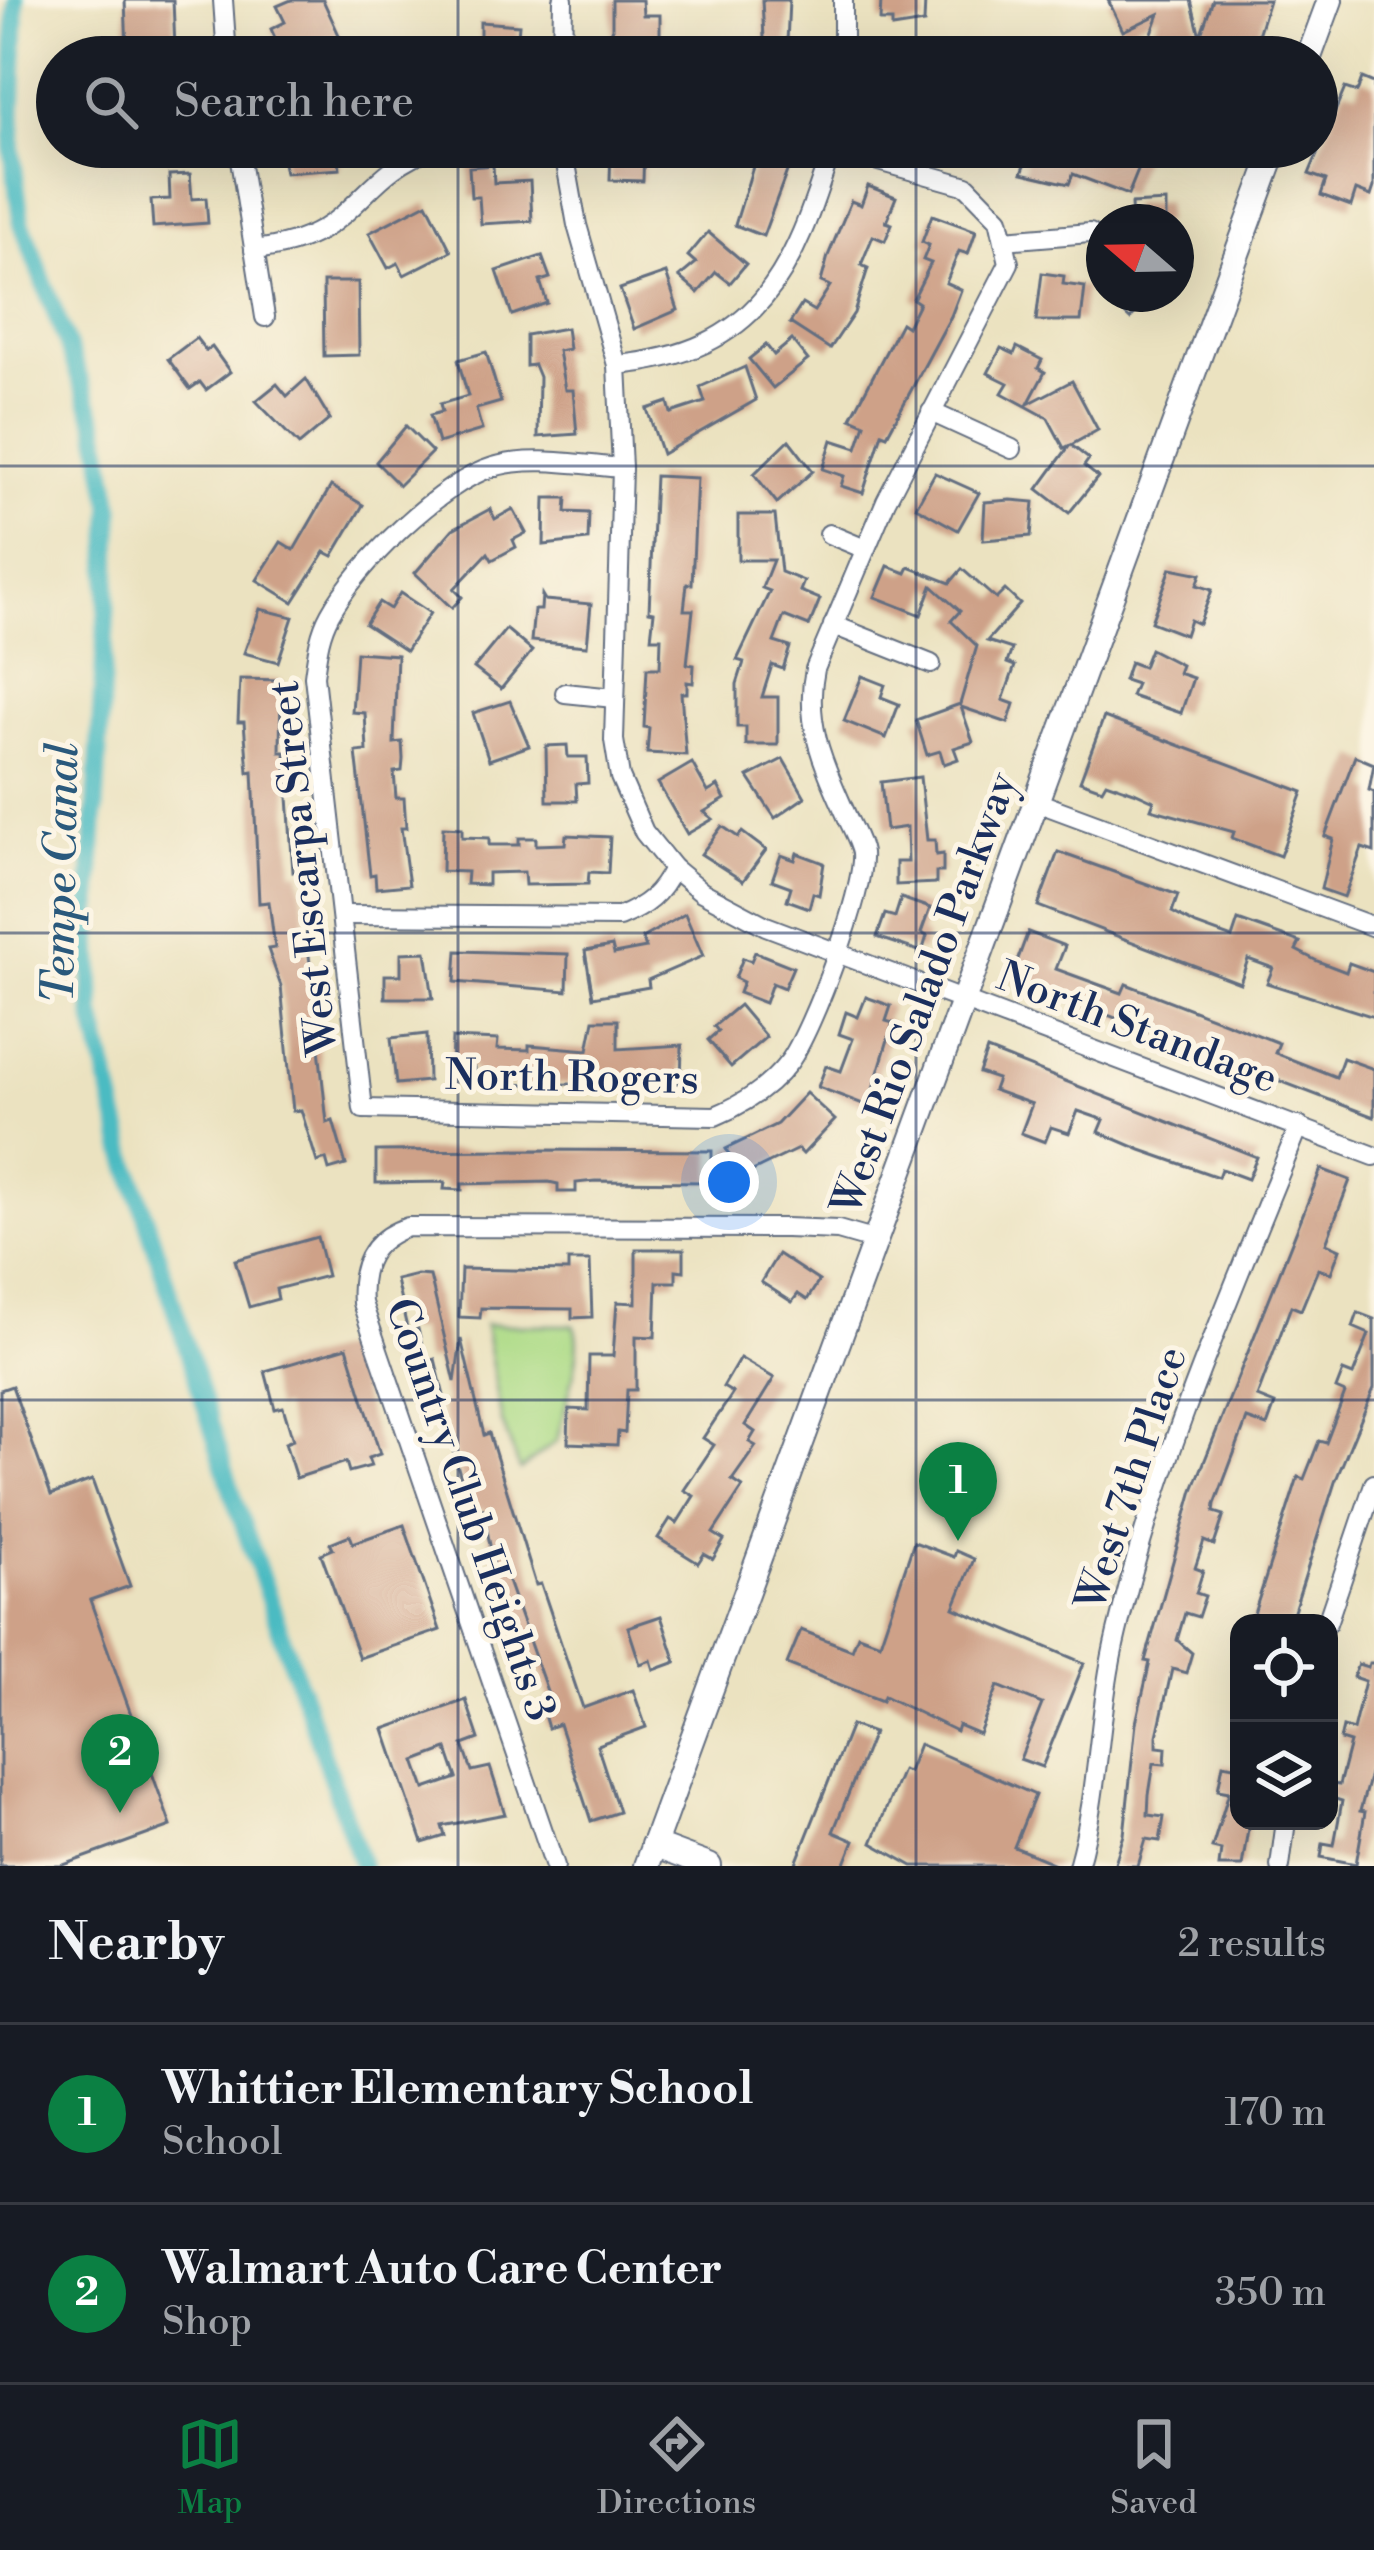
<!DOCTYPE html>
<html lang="en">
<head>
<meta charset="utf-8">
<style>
  body { margin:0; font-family:"Libre Bodoni",serif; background:#242831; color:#f1f3f6 }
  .controls { position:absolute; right:36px; bottom:36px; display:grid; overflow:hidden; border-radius:24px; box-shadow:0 12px 48px #0002 }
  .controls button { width:108px; height:108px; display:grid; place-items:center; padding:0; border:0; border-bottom:3px solid #363941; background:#171b24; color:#f1f3f6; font:60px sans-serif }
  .compass { position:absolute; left:1086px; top:204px; width:108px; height:108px; border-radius:50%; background:#171b24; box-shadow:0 12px 48px #0002; rotate:290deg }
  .you { position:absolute; left:729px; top:1182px; width:42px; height:42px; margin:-30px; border:9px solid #fff; border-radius:50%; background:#1a73e8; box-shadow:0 0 0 18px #1a73e833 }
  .badge { display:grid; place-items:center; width:78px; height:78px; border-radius:50%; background:#0b8043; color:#fff; font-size:39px; font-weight:700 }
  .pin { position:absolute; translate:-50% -99px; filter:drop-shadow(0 3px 6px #0008) }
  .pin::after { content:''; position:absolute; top:63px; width:42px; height:36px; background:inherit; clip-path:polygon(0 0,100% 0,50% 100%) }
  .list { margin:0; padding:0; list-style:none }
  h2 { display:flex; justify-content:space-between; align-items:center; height:156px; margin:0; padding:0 48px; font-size:51px }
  h2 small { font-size:39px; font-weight:400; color:#9ea1a6 }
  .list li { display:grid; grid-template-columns:78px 1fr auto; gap:36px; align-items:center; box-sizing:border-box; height:180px; padding:0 48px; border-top:3px solid #363941 }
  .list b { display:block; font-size:45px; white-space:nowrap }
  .list p { margin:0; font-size:39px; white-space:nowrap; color:#9ea1a6 }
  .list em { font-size:39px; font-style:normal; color:#9ea1a6 }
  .icon { flex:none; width:66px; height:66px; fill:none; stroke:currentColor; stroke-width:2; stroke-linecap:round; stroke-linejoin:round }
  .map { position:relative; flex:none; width:1374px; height:1866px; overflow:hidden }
  .search { position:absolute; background:#171b24; box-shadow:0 12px 48px #0002; left:36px; right:36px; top:36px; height:132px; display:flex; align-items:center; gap:30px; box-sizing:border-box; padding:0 42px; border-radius:66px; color:#9ea1a6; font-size:45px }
  .sheet { height:516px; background:#171b24 }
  nav { display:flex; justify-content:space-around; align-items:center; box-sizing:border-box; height:168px; border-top:3px solid #363941; background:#171b24; font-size:33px; color:#9ea1a6 }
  nav a { display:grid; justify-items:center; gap:6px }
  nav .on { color:#0b8043 }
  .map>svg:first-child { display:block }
  .green { fill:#addb87; stroke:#648572; stroke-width:3 }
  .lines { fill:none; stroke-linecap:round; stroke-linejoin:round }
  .canal { stroke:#4cbbc2; stroke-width:18 }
  .building { fill:#cea188; fill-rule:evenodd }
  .street-casing { stroke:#646e80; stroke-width:22 }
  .secondary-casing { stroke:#646e80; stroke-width:28 }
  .street { stroke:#fff; stroke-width:18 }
  .secondary { stroke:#fff; stroke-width:24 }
  .grid { fill:none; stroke:#1b2f5e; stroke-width:3; stroke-opacity:0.55 }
  .labels { text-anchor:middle; stroke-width:10; stroke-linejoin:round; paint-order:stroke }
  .street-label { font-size:42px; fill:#1b2f5e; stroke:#fcf5e5 }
  .water-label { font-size:45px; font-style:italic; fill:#2a597c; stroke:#fcf5e5 }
</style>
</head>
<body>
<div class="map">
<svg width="1374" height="1866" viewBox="0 0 1374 1866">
  <rect width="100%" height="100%" fill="#fcf5e5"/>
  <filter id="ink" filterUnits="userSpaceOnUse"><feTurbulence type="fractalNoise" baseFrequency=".00833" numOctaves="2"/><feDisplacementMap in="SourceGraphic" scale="24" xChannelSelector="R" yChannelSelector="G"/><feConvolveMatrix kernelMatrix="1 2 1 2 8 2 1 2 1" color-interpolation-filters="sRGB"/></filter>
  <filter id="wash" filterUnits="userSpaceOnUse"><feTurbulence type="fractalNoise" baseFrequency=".004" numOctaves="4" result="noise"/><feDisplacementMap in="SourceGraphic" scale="48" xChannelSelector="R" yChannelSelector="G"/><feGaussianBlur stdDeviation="2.7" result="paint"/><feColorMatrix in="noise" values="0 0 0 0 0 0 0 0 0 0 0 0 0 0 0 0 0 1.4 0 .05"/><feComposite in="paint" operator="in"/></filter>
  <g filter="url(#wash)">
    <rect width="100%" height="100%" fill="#ebe2c0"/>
    <!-- green -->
    <path class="green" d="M485,1325h89c13,20 -12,89 -17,116l-37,29 -18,-48z"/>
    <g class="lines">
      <!-- canal -->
      <polyline class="canal" points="16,0 12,150 21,221 97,425 112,508 90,910 93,1014 125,1152 236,1504 362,1866"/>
    </g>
    <g id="blocks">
      <!-- building -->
      <g class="building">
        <polygon points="125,0 173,0 175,48 127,50"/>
        <polygon points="291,0 323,0 344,46 321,57 316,46 301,53 296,44 281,51 271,29 285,22 277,6"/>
        <polygon points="612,0 642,0 643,15 660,15 660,48 648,48 648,57 612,57"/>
        <polygon points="762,0 789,0 787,43 801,44 800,57 765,57"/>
        <polygon points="881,0 925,0 924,23 892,28 892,21 880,21"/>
        <polygon points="1108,0 1191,0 1200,36 1213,0 1269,0 1251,57 1143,57 1159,14 1123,31"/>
        <polygon points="480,22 519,25 518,36 527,37 526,57 480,57"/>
        <polygon points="1362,78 1374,83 1374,187 1371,196 1356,190 1351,206 1321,195 1326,180 1309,174 1345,88 1357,92"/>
        <polygon points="280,147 338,147 340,169 285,173"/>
        <polygon points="611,147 644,147 643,181 610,180"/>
        <polygon points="759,147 796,147 763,236 735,225"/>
        <polygon points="987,147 1079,147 1094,152 1096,147 1114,147 1143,158 1128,195 1073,174 1069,184 1022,173 1026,162"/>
        <polygon points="493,165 494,183 530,181 532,221 481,224 479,197 471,197 469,167"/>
        <polygon points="190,174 192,199 206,198 208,223 153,227 151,200 170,199 169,175"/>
        <polygon points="868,186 896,197 886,222 892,224 885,241 873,236 861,265 868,268 854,313 830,349 790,323 802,304 814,311 830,286 821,282 828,256 851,201 861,205"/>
        <polygon points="1166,202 1166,222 1132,222 1131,204"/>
        <polygon points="427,203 451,251 404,275 398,263 388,268 369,233"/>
        <polygon points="932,215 976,231 968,254 959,251 946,283 961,290 951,316 887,435 882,433 863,493 841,486 844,476 823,469 832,440 857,448 865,424 851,418 901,323 907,327 919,303 913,299 931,263 923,260 929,245 922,242"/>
        <polygon points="708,232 746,264 730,283 716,272 698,293 679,277 696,263 688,256"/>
        <polygon points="542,256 550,278 540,281 547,303 512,315 497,271"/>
        <polygon points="666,273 678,310 634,329 620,289"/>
        <polygon points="1042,273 1064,276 1063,284 1085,287 1081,321 1036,321"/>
        <polygon points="323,282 358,282 359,355 324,356"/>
        <polygon points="1103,294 1153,294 1130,319"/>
        <polygon points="566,328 569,349 558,351 565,390 573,390 577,434 538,437 539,377 534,365 526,366 526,335"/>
        <polygon points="196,338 206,351 212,347 230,372 206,390 200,382 190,389 168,359"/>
        <polygon points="792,340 808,360 773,388 749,359 766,345 774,355"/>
        <polygon points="1017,347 1042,360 1038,368 1045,372 1028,404 1072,381 1098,430 1071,445 1089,459 1084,466 1098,477 1069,513 1038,489 1070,445 1064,448 1048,418 1002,393 1008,383 988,373 1001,348 1014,354"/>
        <polygon points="486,352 501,402 476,409 482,430 438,443 430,415 442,412 440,404 468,396 458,360"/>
        <polygon points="745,367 756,400 662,454 647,409 668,402 671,413 705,402 700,387"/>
        <polygon points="306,379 330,419 299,445 256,401 277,384 287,396"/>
        <polygon points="406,426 432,452 399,485 376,462"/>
        <polygon points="789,440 813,471 777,503 754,474"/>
        <polygon points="935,473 979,493 958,530 916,507"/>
        <polygon points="655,476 697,478 692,584 687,584 684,610 693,610 687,664 694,665 693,683 687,682 687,693 681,693 686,755 647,753 649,728 644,727 647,668 660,668 661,638 651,638 654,612 649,611"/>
        <polygon points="331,486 363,505 333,556 325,552 293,602 257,580 281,542 294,550"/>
        <polygon points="545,498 567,498 566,512 589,513 588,540 544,545"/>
        <polygon points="1011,500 1034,502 1031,536 983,540 985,502"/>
        <polygon points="490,509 495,519 513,509 526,533 513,540 516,547 492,560 488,553 454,589 462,597 452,608 415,573 453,529"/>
        <polygon points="738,515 775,515 781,572 804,581 800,591 820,599 809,626 784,616 774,642 790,647 783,669 772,665 762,697 778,697 778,745 746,745 746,727 737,727 737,684 744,662 737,660 770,591 762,588 773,560 738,560"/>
        <polygon points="888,566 906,573 909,567 950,583 962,569 996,599 1005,590 1020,604 987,641 1012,649 1007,663 1015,666 1003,700 1014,704 1008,723 961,707 973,742 954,748 958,759 944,764 940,751 927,755 916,720 960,704 977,646 951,621 960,611 932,586 921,615 875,597"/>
        <polygon points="1171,568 1201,574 1197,585 1212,590 1199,624 1190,620 1185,635 1151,622"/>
        <polygon points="400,593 430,613 406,651 365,624 379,602 390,609"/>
        <polygon points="542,595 545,600 591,604 587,646 531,641 534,610 541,610"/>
        <polygon points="260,609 293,617 278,662 244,653"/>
        <polygon points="506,629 532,651 501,689 474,668"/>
        <polygon points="1150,649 1181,665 1178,673 1193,678 1181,713 1131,696 1136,684 1124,680 1130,662 1143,667"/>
        <polygon points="356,652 397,655 394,743 402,742 403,759 402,771 394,772 396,798 404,798 406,828 401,828 409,885 376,888 375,874 370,875 356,752 367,751 365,713 352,712"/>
        <polygon points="862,676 885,685 881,697 899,704 886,738 844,721"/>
        <polygon points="240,679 281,680 280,752 285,752 293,872 300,871 327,1123 333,1121 346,1165 329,1170 326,1159 317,1162 301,1110 293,1111 281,986 268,949 275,948 269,902 259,903 253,771 248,772 244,722 238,722"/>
        <polygon points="510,701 529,746 489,760 473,713"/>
        <polygon points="1104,717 1303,792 1280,856 1232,838 1234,832 1151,809 1154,801 1134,792 1106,782 1102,789 1080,781"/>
        <polygon points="567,745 568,757 587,757 588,783 576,784 577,801 547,801 546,746"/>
        <polygon points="1355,756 1374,764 1369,790 1374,792 1374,852 1362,848 1344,897 1321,889 1333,839 1325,836"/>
        <polygon points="783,759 805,797 775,818 748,777"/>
        <polygon points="692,763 708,792 718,786 725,799 704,812 713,819 687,834 658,783"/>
        <polygon points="920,777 927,840 935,840 936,855 943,854 943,872 936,872 936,883 896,885 896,862 908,862 907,827 886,830 881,782"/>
        <polygon points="722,826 738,837 742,832 766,850 743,881 701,854"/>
        <polygon points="443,827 462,828 462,837 489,838 489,845 519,845 519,838 536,838 536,845 565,844 566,835 610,837 608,873 589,872 588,884 525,885 524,872 488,873 488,885 466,884 467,872 442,871"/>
        <polygon points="1058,852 1178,895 1172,912 1196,925 1232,938 1238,920 1300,942 1296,950 1317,961 1346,972 1349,963 1374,972 1374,1017 1267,983 1273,968 1248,959 1240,983 1038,906"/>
        <polygon points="797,853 824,863 819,895 813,893 809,908 787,900 791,887 772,880 781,855 795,860"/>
        <polygon points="901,898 930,908 921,933 927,936 922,952 877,937 885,914 895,917"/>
        <polygon points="685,914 703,956 648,980 649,987 593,997 585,951 612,946 614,954 646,948 642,938"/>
        <polygon points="1028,932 1065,946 1056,969 1122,993 1126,984 1279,1043 1275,1053 1336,1077 1343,1058 1374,1069 1374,1117 1011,978"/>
        <polygon points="457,951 568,954 567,991 455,982"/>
        <polygon points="426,952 433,998 385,998 385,975 401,975 401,953"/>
        <polygon points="755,952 793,967 784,988 772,983 765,1003 739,993 743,982 735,978 743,958 751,961"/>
        <polygon points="866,997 891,1006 886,1021 893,1023 868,1106 818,1087 826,1066 841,1071 853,1039 839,1034 846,1012 858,1017"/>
        <polygon points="739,1005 766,1037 731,1067 708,1040 718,1031 714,1026"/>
        <polygon points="594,1020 618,1020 618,1049 682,1045 681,1083 473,1085 474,1068 451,1067 452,1038 498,1040 497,1049 529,1050 529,1045 588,1050"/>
        <polygon points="427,1034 428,1081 396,1084 391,1038"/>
        <polygon points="987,1050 1257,1157 1248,1179 1221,1169 1218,1177 1141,1150 1099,1132 1104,1120 1078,1111 1069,1133 1051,1127 1045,1142 1021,1133 1032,1104 993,1090 997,1079 979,1073"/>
        <polygon points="806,1093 835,1120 803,1154 798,1149 740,1177 726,1149 777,1124"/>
        <polygon points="541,1150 712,1151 712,1182 595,1181 576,1183 576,1192 558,1192 558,1184 549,1182 462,1184 462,1190 444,1189 445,1182 376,1183 376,1151"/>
        <polygon points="1321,1169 1350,1180 1326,1243 1340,1249 1331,1273 1318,1269 1301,1310 1291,1306 1257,1397 1275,1404 1267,1426 1247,1419 1215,1504 1214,1512 1224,1515 1214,1545 1204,1541 1195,1568 1203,1571 1196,1593 1205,1596 1198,1617 1185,1613 1177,1640 1192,1653 1186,1673 1172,1669 1157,1736 1157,1747 1166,1748 1165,1764 1154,1763 1149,1795 1148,1815 1164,1817 1160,1841 1146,1839 1138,1866 1114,1866 1124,1835 1136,1723 1150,1662 1145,1661 1193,1490"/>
        <polygon points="317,1237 327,1276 276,1289 278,1299 249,1307 235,1260"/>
        <polygon points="636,1249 684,1249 684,1271 676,1270 676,1282 657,1282 655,1337 636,1336 636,1390 627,1390 625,1433 618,1432 617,1445 568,1443 569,1409 588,1410 589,1356 613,1356 617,1302 636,1303"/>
        <polygon points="778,1254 819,1281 807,1300 798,1294 792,1302 761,1282"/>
        <polygon points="568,1261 590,1261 592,1317 572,1318 572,1309 481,1308 480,1318 459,1317 461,1269 568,1271"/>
        <polygon points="417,1275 430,1276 455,1382 461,1339 484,1435 489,1433 536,1585 541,1584 583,1708 633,1690 646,1727 597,1745 619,1812 591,1821 559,1724 548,1728 542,1708 552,1705 505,1573 496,1576 483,1509 471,1513 440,1405 446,1404 435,1359 426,1362 418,1329 408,1332 396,1280"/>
        <polygon points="1358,1313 1374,1319 1374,1388 1335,1482 1290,1623 1251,1623 1298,1477 1304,1479 1319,1441 1326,1443 1345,1393 1336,1389 1343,1371 1353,1375 1369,1334 1353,1327"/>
        <polygon points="347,1347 380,1454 368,1458 371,1466 349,1472 346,1462 296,1478 285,1443 293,1440 283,1407 275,1409 265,1371"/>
        <polygon points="740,1358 774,1378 745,1425 755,1432 749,1442 756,1446 732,1480 743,1487 713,1533 724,1540 713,1559 704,1554 698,1563 658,1538 670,1519 677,1523 694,1496 684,1490 714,1445 703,1438 733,1393 723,1387"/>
        <polygon points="12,1386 51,1495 92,1480 130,1586 90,1600 171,1826 61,1866 0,1866 0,1390"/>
        <polygon points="404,1525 440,1630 359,1658 321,1554 333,1549 330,1543 350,1535 353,1543"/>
        <polygon points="914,1542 954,1557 956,1551 974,1559 954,1608 1084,1663 1042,1767 1020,1759 1042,1704 998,1686 979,1734 958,1725 956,1731 884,1696 882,1701 787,1664 801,1630 852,1650 858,1635 880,1643"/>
        <polygon points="661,1616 676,1662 654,1670 651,1660 640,1664 628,1627"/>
        <polygon points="1369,1663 1374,1663 1374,1760 1360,1811 1365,1812 1356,1864 1321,1857 1323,1843 1334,1845 1342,1801 1329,1797 1332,1784 1339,1785 1350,1743 1340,1740 1343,1727 1353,1730 1365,1681 1353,1677 1358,1664 1368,1667"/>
        <path d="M466,1700l13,39 -16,6 9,26 18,-4 15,47 -63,12 3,10 -22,7 -39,-114zM447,1749l10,29 -32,11 -10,-28z"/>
        <polygon points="851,1725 873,1733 833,1832 854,1841 844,1866 795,1866"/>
        <polygon points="919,1744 1035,1795 1014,1847 1060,1866 913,1866 872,1843 902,1770 908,1772"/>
        <polygon points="1223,1764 1239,1767 1239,1821 1247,1821 1248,1829 1242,1866 1219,1866 1221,1850 1212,1848 1229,1792 1218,1790"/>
      </g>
    </g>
  </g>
  <g filter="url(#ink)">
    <use href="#blocks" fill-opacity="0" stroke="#646e80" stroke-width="3"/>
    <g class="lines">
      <!-- street casing -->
      <g class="street-casing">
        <g id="street">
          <polyline points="223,0 227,57"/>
          <polyline points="843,0 843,57"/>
          <polyline points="562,57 563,0"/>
          <polyline points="238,147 265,317"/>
          <polyline points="563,147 577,225 617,365 622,468 614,740 620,777 644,832 673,868 702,892 766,926 1374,1156"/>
          <polyline points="1004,240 1090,233"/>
          <path d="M254,250c106,-11 100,-75 181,-103"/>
          <path d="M617,365c143,-13 176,-93 215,-218"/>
          <polyline points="931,412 1012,449"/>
          <path d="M622,468c-40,-3 -90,-13 -129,-1 -53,16 -137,99 -163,147 -11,20 -13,40 -16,62l49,433 352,7c29,-12 55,-29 74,-54 23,-31 76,-172 73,-209 -2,-11 -9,-23 -14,-34 -22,-50 -45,-94 -33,-150l71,-168 123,-238 -10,-44 -32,-33 -135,-38"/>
          <polyline points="829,534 865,549"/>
          <polyline points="833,625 931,664"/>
          <polyline points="565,693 614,698"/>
          <polyline points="1034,801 1374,927"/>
          <path d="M345,915l274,2c27,-11 41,-22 54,-49"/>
          <polyline points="1327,1623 1374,1484"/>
          <path d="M555,1866l-193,-563c-3,-38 9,-64 46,-76l378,1 52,2 35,10"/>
          <path d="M1078,1866c22,-76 20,-157 39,-234 41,-174 115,-340 182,-506"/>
          <polyline points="1280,1866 1286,1821"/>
        </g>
      </g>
      <!-- secondary casing -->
      <g class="secondary-casing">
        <g id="secondary">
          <polyline points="1309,57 1330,0"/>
          <polyline points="653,1845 709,1866"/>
          <polyline points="646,1866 1276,147"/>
        </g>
      </g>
      <!-- street -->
      <use href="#street" class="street"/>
      <!-- secondary -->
      <use href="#secondary" class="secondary"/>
    </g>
  </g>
  <!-- grid -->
  <path class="grid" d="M458,0v57M916,0v57M458,147v1719M916,147v1719M0,466h1374M0,933h1374M0,1400h1374"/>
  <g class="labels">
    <!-- street labels -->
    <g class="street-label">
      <text transform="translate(302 868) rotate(-96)" y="15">West Escarpa Street</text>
      <text transform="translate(923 993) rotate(-70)" y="15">West Rio Salado Parkway</text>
      <text transform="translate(1138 1026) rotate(21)" y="15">North Standage</text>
      <text transform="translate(572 1076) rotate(1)" y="15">North Rogers</text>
      <text transform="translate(1130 1478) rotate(-72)" y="15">West 7th Place</text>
      <text transform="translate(472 1509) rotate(71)" y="15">Country Club Heights 3</text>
    </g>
    <!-- water labels -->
    <g class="water-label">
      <text transform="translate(59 873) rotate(-89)" y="16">Tempe Canal</text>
    </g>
  </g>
</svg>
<div class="controls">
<button><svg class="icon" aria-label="locate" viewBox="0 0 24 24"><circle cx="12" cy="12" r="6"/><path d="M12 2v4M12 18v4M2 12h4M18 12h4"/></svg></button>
<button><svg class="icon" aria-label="layers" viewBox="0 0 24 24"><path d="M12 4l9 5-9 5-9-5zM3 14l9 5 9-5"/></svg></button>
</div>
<svg class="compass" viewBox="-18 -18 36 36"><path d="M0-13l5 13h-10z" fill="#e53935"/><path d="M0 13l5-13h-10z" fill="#9ea1a6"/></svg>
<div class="you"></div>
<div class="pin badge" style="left:958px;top:1541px">1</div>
<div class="pin badge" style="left:120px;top:1813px">2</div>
<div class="search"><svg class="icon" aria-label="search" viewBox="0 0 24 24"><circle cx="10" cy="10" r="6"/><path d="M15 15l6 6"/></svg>Search here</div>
</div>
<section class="sheet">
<h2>Nearby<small>2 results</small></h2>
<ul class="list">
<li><span class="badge">1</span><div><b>Whittier Elementary School</b><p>School</p></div><em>170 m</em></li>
<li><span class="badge">2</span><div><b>Walmart Auto Care Center</b><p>Shop</p></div><em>350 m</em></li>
</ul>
</section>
<nav>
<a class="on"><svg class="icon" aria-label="map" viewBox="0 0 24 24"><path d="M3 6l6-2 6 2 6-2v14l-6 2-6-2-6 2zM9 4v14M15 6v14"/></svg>Map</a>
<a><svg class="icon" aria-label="directions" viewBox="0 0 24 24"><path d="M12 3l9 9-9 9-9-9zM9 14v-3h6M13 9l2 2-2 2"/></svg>Directions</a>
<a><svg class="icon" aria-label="saved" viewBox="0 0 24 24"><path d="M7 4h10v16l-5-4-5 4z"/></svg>Saved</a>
</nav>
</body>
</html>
